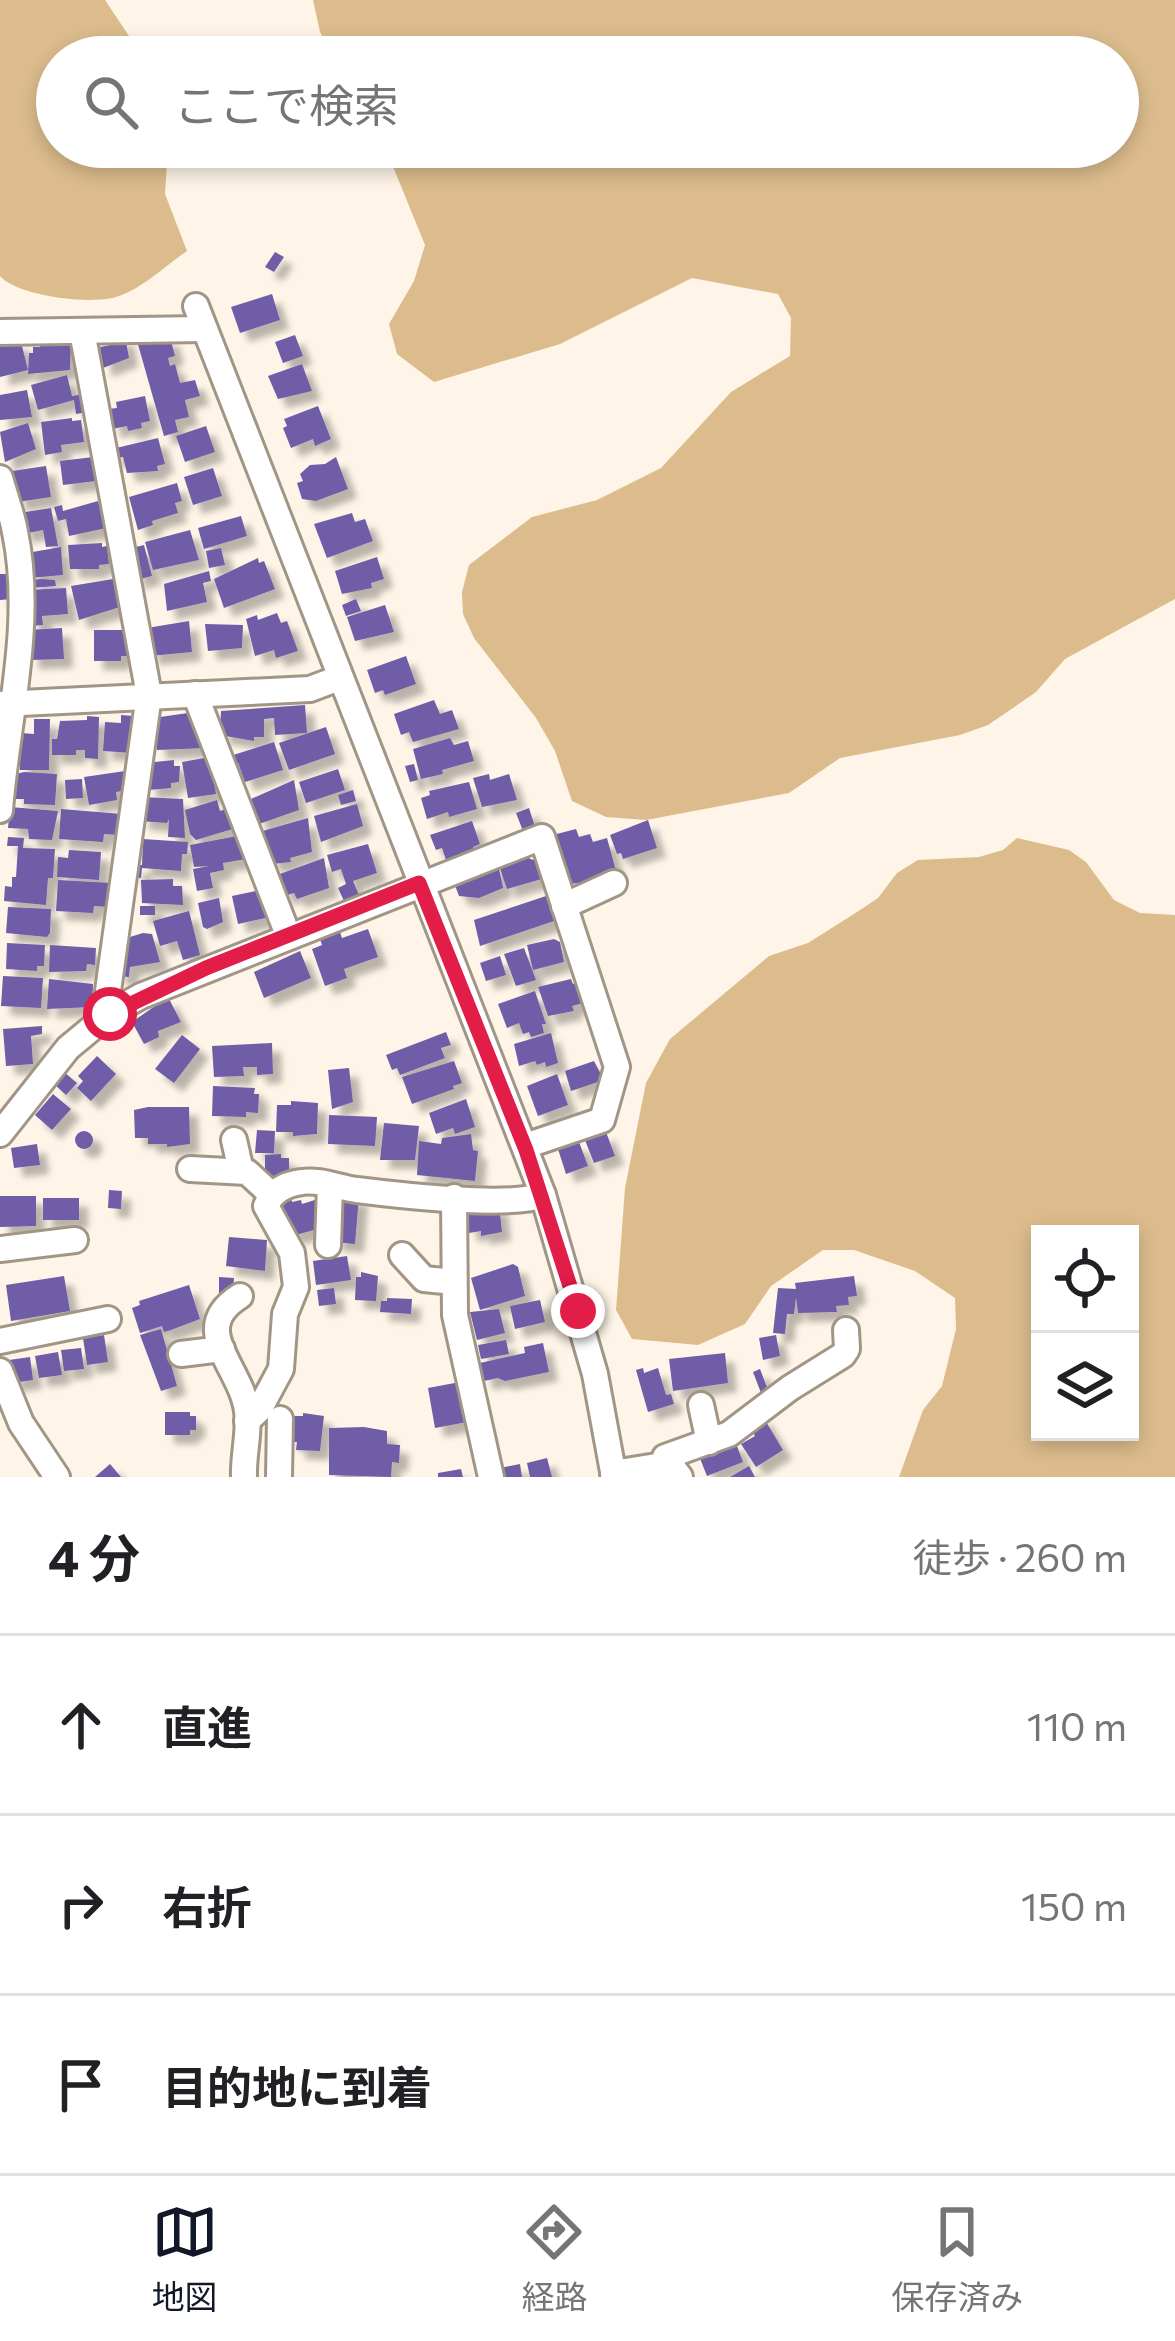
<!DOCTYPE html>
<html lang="ja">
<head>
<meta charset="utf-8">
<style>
  body { margin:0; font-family:Commissioner,"Noto Sans JP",sans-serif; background:#f6f6f6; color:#202124 }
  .controls { position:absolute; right:36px; bottom:36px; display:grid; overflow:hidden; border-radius:0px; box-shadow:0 6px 18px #0003 }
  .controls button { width:108px; height:108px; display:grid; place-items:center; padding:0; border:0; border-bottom:3px solid #e0e0e0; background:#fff; color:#202124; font:60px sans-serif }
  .stop { position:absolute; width:36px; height:36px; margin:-27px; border:9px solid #e11d48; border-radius:50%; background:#fff }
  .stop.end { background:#e11d48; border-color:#fff; box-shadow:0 3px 12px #0008 }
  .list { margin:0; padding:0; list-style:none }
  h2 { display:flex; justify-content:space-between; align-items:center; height:156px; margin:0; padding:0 48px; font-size:51px }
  h2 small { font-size:39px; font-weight:400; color:#757577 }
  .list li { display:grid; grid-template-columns:78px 1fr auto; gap:36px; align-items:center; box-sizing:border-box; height:180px; padding:0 48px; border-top:3px solid #e0e0e0 }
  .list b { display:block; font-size:45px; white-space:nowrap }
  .list em { font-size:39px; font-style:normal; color:#757577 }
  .icon { flex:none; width:66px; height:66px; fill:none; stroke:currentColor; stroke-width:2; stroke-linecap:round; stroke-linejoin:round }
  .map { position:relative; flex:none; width:1175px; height:1477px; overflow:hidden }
  .search { position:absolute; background:#fff; box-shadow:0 6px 18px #0003; left:36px; right:36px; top:36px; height:132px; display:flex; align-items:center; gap:30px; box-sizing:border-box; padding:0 42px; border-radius:66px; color:#757577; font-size:45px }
  .sheet { height:696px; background:#fff }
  nav { display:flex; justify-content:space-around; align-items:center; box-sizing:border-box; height:168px; border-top:3px solid #e0e0e0; background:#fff; font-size:33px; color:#757577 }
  nav a { display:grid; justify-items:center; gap:6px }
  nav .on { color:#111827 }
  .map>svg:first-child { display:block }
  .green { fill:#dcbc8c; fill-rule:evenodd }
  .building { fill:#6f5da8; filter:url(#shadow) }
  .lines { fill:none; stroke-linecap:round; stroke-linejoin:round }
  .minor-casing { stroke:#a19686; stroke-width:30 }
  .minor { stroke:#fff; stroke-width:24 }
  .route { stroke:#e11d48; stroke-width:15 }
</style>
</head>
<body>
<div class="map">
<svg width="1175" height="1477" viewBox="0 0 1175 1477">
  <defs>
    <filter id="shadow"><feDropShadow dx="9" dy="9" stdDeviation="3" flood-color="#0004"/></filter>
  </defs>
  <rect width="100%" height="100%" fill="#fef4e7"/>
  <!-- green -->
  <g class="green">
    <path d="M0,0h105l38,57h-86v90h111l-3,47 22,57c-21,14 -46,39 -71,46 -26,8 -99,-1 -116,-21z"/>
    <polygon points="313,0 1175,0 1175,599 1065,659 1036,692 988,725 960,735 840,758 789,793 646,820 606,817 572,801 555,751 536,718 474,638 463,614 462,592 469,565 532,517 597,500 661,468 731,392 790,356 791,318 778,294 692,278 560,344 434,382 397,354 389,324 414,281 425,245 385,147 1118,147 1118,57 334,57 320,32"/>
    <path d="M1017,838l52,12 17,12 28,38 26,13 35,2v562h-276l24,-67 19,-24 14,-57 -1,-31 -40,-27 -61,-21h-31l-52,36 -26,38 -47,21 -66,-6 -16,-29 9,-122 21,-105 24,-44 99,-83 39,-13 46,-29 24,-16 19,-25 21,-13 61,-3 24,-7zM1130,1234v198h-90v-198z"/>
  </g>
  <!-- building -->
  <g class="building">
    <polygon points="275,252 284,257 274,272 265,267"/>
    <polygon points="272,294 280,320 240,333 231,307"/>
    <polygon points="295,335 303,356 283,363 275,342"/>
    <polygon points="125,336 129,358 103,368 100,347 116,344 115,338"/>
    <polygon points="170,337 175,356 168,358 170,366 175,364 180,383 195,380 200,396 185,400 189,417 175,420 178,432 164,436 137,341"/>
    <polygon points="41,340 71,341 70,370 28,374 29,353 33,353 33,347 40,347"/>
    <polygon points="21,342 28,370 0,377 0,343"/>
    <polygon points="302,364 312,391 278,399 268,376"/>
    <polygon points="67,375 72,396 85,394 87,412 76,414 74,400 38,410 31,385"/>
    <polygon points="27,390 32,417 0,420 0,395"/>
    <polygon points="145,396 150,421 141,423 142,428 128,431 127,426 112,429 108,409 117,408 116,402"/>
    <polygon points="318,406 331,439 315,446 313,439 291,448 283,428 287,426 284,419"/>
    <polygon points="72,418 72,421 81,420 84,442 61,445 62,452 45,455 41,422"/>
    <polygon points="28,423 36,449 5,462 0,432"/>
    <polygon points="206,426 215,452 185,462 176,436"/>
    <polygon points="158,438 165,464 157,466 158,471 127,473 123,457 114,459 112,449"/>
    <polygon points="93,457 96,481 63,485 60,461"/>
    <polygon points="336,457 348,489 316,501 302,499 297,483 303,481 300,474 310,465 325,464"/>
    <polygon points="46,466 51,497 17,502 12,471"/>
    <polygon points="213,468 222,496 193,505 184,477"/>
    <polygon points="177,483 182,501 175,503 178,513 152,521 153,525 138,530 129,497"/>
    <polygon points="98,501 100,508 106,507 111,527 69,536 66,519 58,521 54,507 62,505 63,511"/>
    <polygon points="51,508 58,546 46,547 43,530 23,534 19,513"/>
    <polygon points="352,513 355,522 365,519 373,541 327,558 314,524"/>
    <polygon points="241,516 247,536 204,549 198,528"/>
    <polygon points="190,530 199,560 153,570 145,542"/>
    <polygon points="102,543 102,547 107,546 109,564 99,565 99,569 70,569 68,545"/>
    <polygon points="144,545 152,576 136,580 128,549"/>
    <polygon points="61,547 63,575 29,578 27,553"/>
    <polygon points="221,548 225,565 209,568 206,551"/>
    <polygon points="377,557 384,579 371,583 372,588 342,594 335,571"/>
    <polygon points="258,558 259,563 264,561 275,589 224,608 214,579"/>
    <polygon points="209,571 211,581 203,583 207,602 167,611 164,584"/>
    <polygon points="0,574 9,574 11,599 0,600"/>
    <polygon points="42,579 55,580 56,586 30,588 29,580"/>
    <polygon points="113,579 115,589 122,588 126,605 79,620 71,586"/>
    <polygon points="66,588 68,614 42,616 43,625 30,626 28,590"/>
    <polygon points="356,599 361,611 346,616 342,605"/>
    <polygon points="385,605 394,632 355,641 347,617"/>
    <polygon points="277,613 281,623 287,621 298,651 276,658 274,650 255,656 246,619 257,615 258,620"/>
    <polygon points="189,621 192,652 150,656 147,628"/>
    <polygon points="205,624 243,625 242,648 208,651"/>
    <polygon points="62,628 64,659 30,660 28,630"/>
    <polygon points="94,630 126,630 126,639 133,639 133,656 121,656 121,661 94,661"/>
    <polygon points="406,656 416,684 385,695 383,690 375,693 367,670"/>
    <polygon points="434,700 440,714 452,710 459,729 413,742 409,732 401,735 394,714"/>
    <polygon points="305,705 307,733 275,735 274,718 264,719 264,737 254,737 254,741 220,735 221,711"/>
    <polygon points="188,713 189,720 196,719 205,748 157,750 153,718"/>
    <polygon points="121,715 133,716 133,753 103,751 105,722 121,723"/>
    <polygon points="87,716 99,717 98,759 85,758 85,750 76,750 76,755 52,755 52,739 57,739 60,721 87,720"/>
    <polygon points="34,719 50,719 49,770 20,770 18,742 21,733 34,734"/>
    <polygon points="326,727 335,754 289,770 279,743"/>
    <polygon points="450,738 454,745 468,741 474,761 442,770 443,774 421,779 413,749"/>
    <polygon points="274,742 283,770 245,782 238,763 230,766 227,757"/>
    <polygon points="210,757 216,794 188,798 182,762"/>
    <polygon points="174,760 174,766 180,766 179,782 171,783 171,788 148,790 145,763"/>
    <polygon points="414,764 418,780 410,782 405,766"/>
    <polygon points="338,769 345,790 306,803 299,782"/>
    <polygon points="125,771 128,790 116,792 117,800 89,805 84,777"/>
    <polygon points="24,772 57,774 55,805 24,804 24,799 15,799 16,774"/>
    <polygon points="489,774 490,780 509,774 517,800 482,807 473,778"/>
    <polygon points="82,779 83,798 66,799 65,780"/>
    <polygon points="294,780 299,810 259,824 251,799"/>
    <polygon points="469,782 477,809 449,817 448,812 427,819 421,798 430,795 429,791"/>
    <polygon points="353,790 356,801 341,805 338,795"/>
    <polygon points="141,797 183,799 185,838 168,837 169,819 167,823 140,821"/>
    <polygon points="217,800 220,811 230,808 236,828 196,840 190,834 185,810"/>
    <polygon points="357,804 363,826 321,842 314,816"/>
    <polygon points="10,807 58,811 52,840 29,839 28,829 8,828"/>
    <polygon points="529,808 535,827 523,831 516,813"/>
    <polygon points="61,809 122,814 121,835 104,834 103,842 59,839"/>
    <polygon points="308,818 312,852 290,858 291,862 272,864 259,832"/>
    <polygon points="648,820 657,848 623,859 621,853 617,854 610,835"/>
    <polygon points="472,821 480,844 473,847 475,852 447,863 442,848 436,850 430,835"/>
    <polygon points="576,829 579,837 590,834 593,842 607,838 616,871 596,877 597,881 570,884 553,835"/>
    <polygon points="237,836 238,840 243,839 246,859 223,863 224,870 210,873 213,888 197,891 193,869 209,866 194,867 190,845"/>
    <polygon points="8,837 24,838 23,848 55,849 53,878 48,878 46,905 4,901 5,886 12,887 12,877 16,877 18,846 7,846"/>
    <polygon points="143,839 188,842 187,854 182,854 181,871 142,868 141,878 133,877 134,864 142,865"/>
    <polygon points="368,844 377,873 353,881 359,895 344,901 338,888 346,884 341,869 332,872 327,855"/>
    <polygon points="69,850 101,852 99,880 57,877 58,857 68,858"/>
    <polygon points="527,854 530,859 540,861 545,878 507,889 498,863"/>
    <polygon points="324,858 329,888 297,899 294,893 284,896 277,875"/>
    <polygon points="498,863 503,888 479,898 459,896 453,880"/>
    <polygon points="173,879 173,886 182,886 183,905 142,903 141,880"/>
    <polygon points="58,880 112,883 110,907 94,906 93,913 56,911"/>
    <polygon points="261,890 270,917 238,924 232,896"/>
    <polygon points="549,895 557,920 480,946 474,920"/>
    <polygon points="219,898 223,922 207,929 203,927 198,903"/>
    <rect x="140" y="906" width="15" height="9"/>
    <polygon points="8,907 51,909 50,933 47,937 6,933"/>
    <polygon points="189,911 200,955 183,960 177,941 160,946 153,921"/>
    <polygon points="368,929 378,957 344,969 347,978 325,986 312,949 322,945 320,939 340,932 342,938"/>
    <polygon points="143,933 152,934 160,962 130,967 129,977 116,976 120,940"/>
    <polygon points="554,939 560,942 564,962 533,970 527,945"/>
    <polygon points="7,943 45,945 44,966 37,966 37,971 6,969"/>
    <polygon points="50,945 96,948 95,965 87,964 86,971 49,972"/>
    <polygon points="524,948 536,980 516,986 504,954"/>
    <polygon points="300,951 311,978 264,998 254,972"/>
    <polygon points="500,956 506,975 486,981 480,963"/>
    <polygon points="3,976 43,978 41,1008 1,1006"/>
    <polygon points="49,979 93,984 92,1007 47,1009"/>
    <polygon points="571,979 573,984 579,982 583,1003 572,1006 574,1011 548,1016 538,987"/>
    <polygon points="535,991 546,1024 542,1024 544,1033 531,1037 529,1032 523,1034 519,1023 507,1028 498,1004"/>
    <polygon points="168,997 181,1022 158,1031 159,1037 144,1044 132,1022"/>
    <polygon points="42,1026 42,1034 31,1036 33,1064 6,1066 3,1029"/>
    <polygon points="446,1032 451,1045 441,1048 445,1058 400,1075 397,1068 392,1070 386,1055"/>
    <polygon points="551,1033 558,1063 546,1067 545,1062 537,1065 535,1061 519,1066 514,1044"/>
    <polygon points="182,1035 200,1049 174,1083 155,1069"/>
    <polygon points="272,1043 273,1074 257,1075 257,1067 243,1067 244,1076 214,1077 212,1046"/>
    <polygon points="97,1056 116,1074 91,1101 77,1088 83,1081 78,1076"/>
    <polygon points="454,1061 462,1083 453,1086 454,1089 412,1104 402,1077"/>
    <polygon points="594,1061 604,1080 571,1091 565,1071"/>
    <polygon points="349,1068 353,1102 332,1109 328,1070"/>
    <polygon points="64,1072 77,1083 66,1095 54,1084"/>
    <polygon points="557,1074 568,1105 538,1116 527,1086"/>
    <polygon points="213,1086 255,1088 254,1094 259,1094 258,1113 246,1112 246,1117 212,1116"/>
    <polygon points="53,1094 71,1109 52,1130 35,1115"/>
    <polygon points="466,1099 475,1127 455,1134 453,1128 436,1134 429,1113"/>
    <polygon points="291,1101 318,1103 317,1134 293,1136 293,1132 276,1132 277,1105 291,1105"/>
    <polygon points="148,1107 189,1107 190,1144 167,1147 167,1144 148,1144 148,1138 135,1138 134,1110"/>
    <polygon points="329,1115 377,1117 375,1146 328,1144"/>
    <polygon points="384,1123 419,1126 415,1160 380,1160"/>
    <polygon points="257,1130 275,1131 274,1153 255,1153"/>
    <circle cx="84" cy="1140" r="9"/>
    <polygon points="606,1132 615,1156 594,1163 585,1140"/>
    <polygon points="471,1134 473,1150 478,1151 475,1181 417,1175 419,1141 441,1144 442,1138"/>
    <polygon points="579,1142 588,1166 566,1174 558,1149"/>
    <polygon points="37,1144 40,1165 14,1168 11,1148"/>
    <polygon points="281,1154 281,1158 289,1158 289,1176 265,1178 265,1155"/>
    <polygon points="109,1190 122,1191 121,1209 108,1208"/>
    <polygon points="337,1195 359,1196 355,1244 333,1242"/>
    <polygon points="0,1196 36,1196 36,1226 0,1227"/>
    <polygon points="291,1197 292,1202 301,1200 302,1204 318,1199 325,1227 292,1236 278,1200"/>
    <rect x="43" y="1198" width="36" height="22"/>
    <polygon points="499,1204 502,1232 481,1236 481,1231 469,1233 464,1211"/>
    <polygon points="229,1237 267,1240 265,1271 226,1266"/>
    <polygon points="347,1256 351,1280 316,1285 313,1261"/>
    <polygon points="513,1264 518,1267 525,1296 480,1310 471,1278"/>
    <polygon points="361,1272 378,1276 376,1301 355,1300 356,1277 361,1277"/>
    <polygon points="64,1276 70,1311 11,1321 6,1285"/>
    <polygon points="854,1276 857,1296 848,1297 849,1305 836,1306 837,1312 798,1313 796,1298 794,1314 787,1314 785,1334 773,1333 778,1288 796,1289 795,1283"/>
    <polygon points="219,1277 234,1278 233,1296 219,1295"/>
    <polygon points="189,1285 200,1319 171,1330 164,1332 162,1326 140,1333 132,1308 140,1305 139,1301"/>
    <polygon points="334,1288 336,1304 319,1306 317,1290"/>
    <polygon points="387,1298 412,1299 411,1314 380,1312 381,1301 387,1301"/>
    <polygon points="540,1300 545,1322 515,1329 510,1306"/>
    <polygon points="499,1309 505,1333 477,1340 470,1312"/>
    <polygon points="161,1329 177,1386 161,1391 140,1335"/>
    <polygon points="104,1335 108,1362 87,1365 83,1338"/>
    <polygon points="776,1335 780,1356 763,1360 759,1338"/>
    <polygon points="506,1340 509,1354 481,1359 478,1345"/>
    <polygon points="543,1343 549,1372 505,1381 498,1378 484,1381 480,1363 525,1353 524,1347"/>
    <polygon points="81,1348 84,1369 64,1371 61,1350"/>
    <polygon points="58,1352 62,1375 39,1378 35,1356"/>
    <polygon points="725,1353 728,1383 673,1391 669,1359"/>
    <polygon points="30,1357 33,1380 12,1383 9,1360"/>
    <polygon points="643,1368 644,1373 658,1368 666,1395 671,1394 674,1404 648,1412 636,1370"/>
    <polygon points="760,1369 770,1395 763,1398 753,1372"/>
    <polygon points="460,1382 467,1422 435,1428 428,1388"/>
    <polygon points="165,1412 190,1412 190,1416 196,1416 196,1430 190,1430 190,1435 165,1435"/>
    <polygon points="303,1413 324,1416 320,1451 296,1450 297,1442 289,1442 290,1416 303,1416"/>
    <polygon points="762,1415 783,1450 756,1467 741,1444 755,1436 749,1426"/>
    <polygon points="364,1427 387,1431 387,1444 400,1445 399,1463 392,1462 391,1477 329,1475 329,1428"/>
    <polygon points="735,1441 743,1462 707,1476 699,1456"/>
    <polygon points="547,1458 552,1477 530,1477 527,1463"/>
    <polygon points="110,1464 121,1477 95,1477"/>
    <polygon points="520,1464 522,1477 501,1477 500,1468"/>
    <polygon points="749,1466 755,1477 730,1477"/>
    <polygon points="461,1469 463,1477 438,1477 438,1473"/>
  </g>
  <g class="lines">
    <!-- minor casing -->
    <g class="minor-casing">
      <g id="minor">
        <polyline points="196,306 543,1195 595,1374 614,1477"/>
        <polyline points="82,331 149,695 108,991 109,1014"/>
        <polyline points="0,332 204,329"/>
        <path d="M0,478c5,18 12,36 15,54 19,91 -8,188 -15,278"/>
        <polyline points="195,694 288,935"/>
        <polyline points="0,704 310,689 339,678"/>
        <polyline points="564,906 614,883"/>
        <polyline points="0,1134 68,1048 109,1014 141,996 542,837 617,1067 602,1120 525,1146"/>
        <polyline points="234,1140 241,1171"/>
        <polyline points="190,1169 247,1172 272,1195"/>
        <polyline points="454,1197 455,1315 491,1477"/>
        <polyline points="328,1245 330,1185"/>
        <polyline points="0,1249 75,1240"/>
        <polyline points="402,1255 424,1279 454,1282"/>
        <path d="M240,1296c-53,33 1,70 7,115 3,21 -4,44 -3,66"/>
        <polyline points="0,1341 108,1319"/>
        <polyline points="181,1354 222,1349"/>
        <polyline points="0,1371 21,1423 57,1477"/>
        <polyline points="701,1405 709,1442"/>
        <path d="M247,1421l12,-11 22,-41 4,-55 11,-27 -4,-34 -26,-47c6,-15 20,-22 36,-24 17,-3 38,6 55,8 40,5 152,18 186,5"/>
        <polyline points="613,1473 669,1464"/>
        <polyline points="279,1477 280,1419"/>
        <polyline points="680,1477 665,1457 729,1434 790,1388 843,1355 847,1349 846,1330"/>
      </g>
    </g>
    <!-- minor -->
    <use href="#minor" class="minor"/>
  </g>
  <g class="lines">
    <!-- route -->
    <polyline class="route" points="110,1014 206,968 419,883 526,1150 578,1311"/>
  </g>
</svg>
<div class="controls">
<button><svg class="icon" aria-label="locate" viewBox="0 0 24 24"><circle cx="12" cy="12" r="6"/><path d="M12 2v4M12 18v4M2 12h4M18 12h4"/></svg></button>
<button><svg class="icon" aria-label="layers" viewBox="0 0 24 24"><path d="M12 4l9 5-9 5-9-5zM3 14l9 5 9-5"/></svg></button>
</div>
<div class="stop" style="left:110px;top:1014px"></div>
<div class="stop end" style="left:578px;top:1311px"></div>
<div class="search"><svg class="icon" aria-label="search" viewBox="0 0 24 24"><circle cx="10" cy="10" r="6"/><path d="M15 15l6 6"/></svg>ここで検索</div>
</div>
<section class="sheet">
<h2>4 分<small>徒歩 · 260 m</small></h2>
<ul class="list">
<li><svg class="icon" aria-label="ahead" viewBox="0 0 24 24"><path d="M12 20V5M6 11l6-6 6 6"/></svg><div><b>直進</b></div><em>110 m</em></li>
<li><svg class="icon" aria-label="right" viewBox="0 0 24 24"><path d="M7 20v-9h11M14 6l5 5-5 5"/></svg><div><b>右折</b></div><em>150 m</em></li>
<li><svg class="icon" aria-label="arrive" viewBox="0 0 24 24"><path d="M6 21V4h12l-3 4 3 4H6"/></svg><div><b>目的地に到着</b></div></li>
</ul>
</section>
<nav>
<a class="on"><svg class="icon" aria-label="map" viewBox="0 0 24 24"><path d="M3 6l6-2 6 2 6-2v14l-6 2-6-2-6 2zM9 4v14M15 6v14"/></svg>地図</a>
<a><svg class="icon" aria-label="directions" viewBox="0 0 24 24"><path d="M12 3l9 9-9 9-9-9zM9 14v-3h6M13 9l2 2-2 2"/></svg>経路</a>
<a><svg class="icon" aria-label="saved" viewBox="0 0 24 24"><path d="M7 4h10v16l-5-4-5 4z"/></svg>保存済み</a>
</nav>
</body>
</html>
